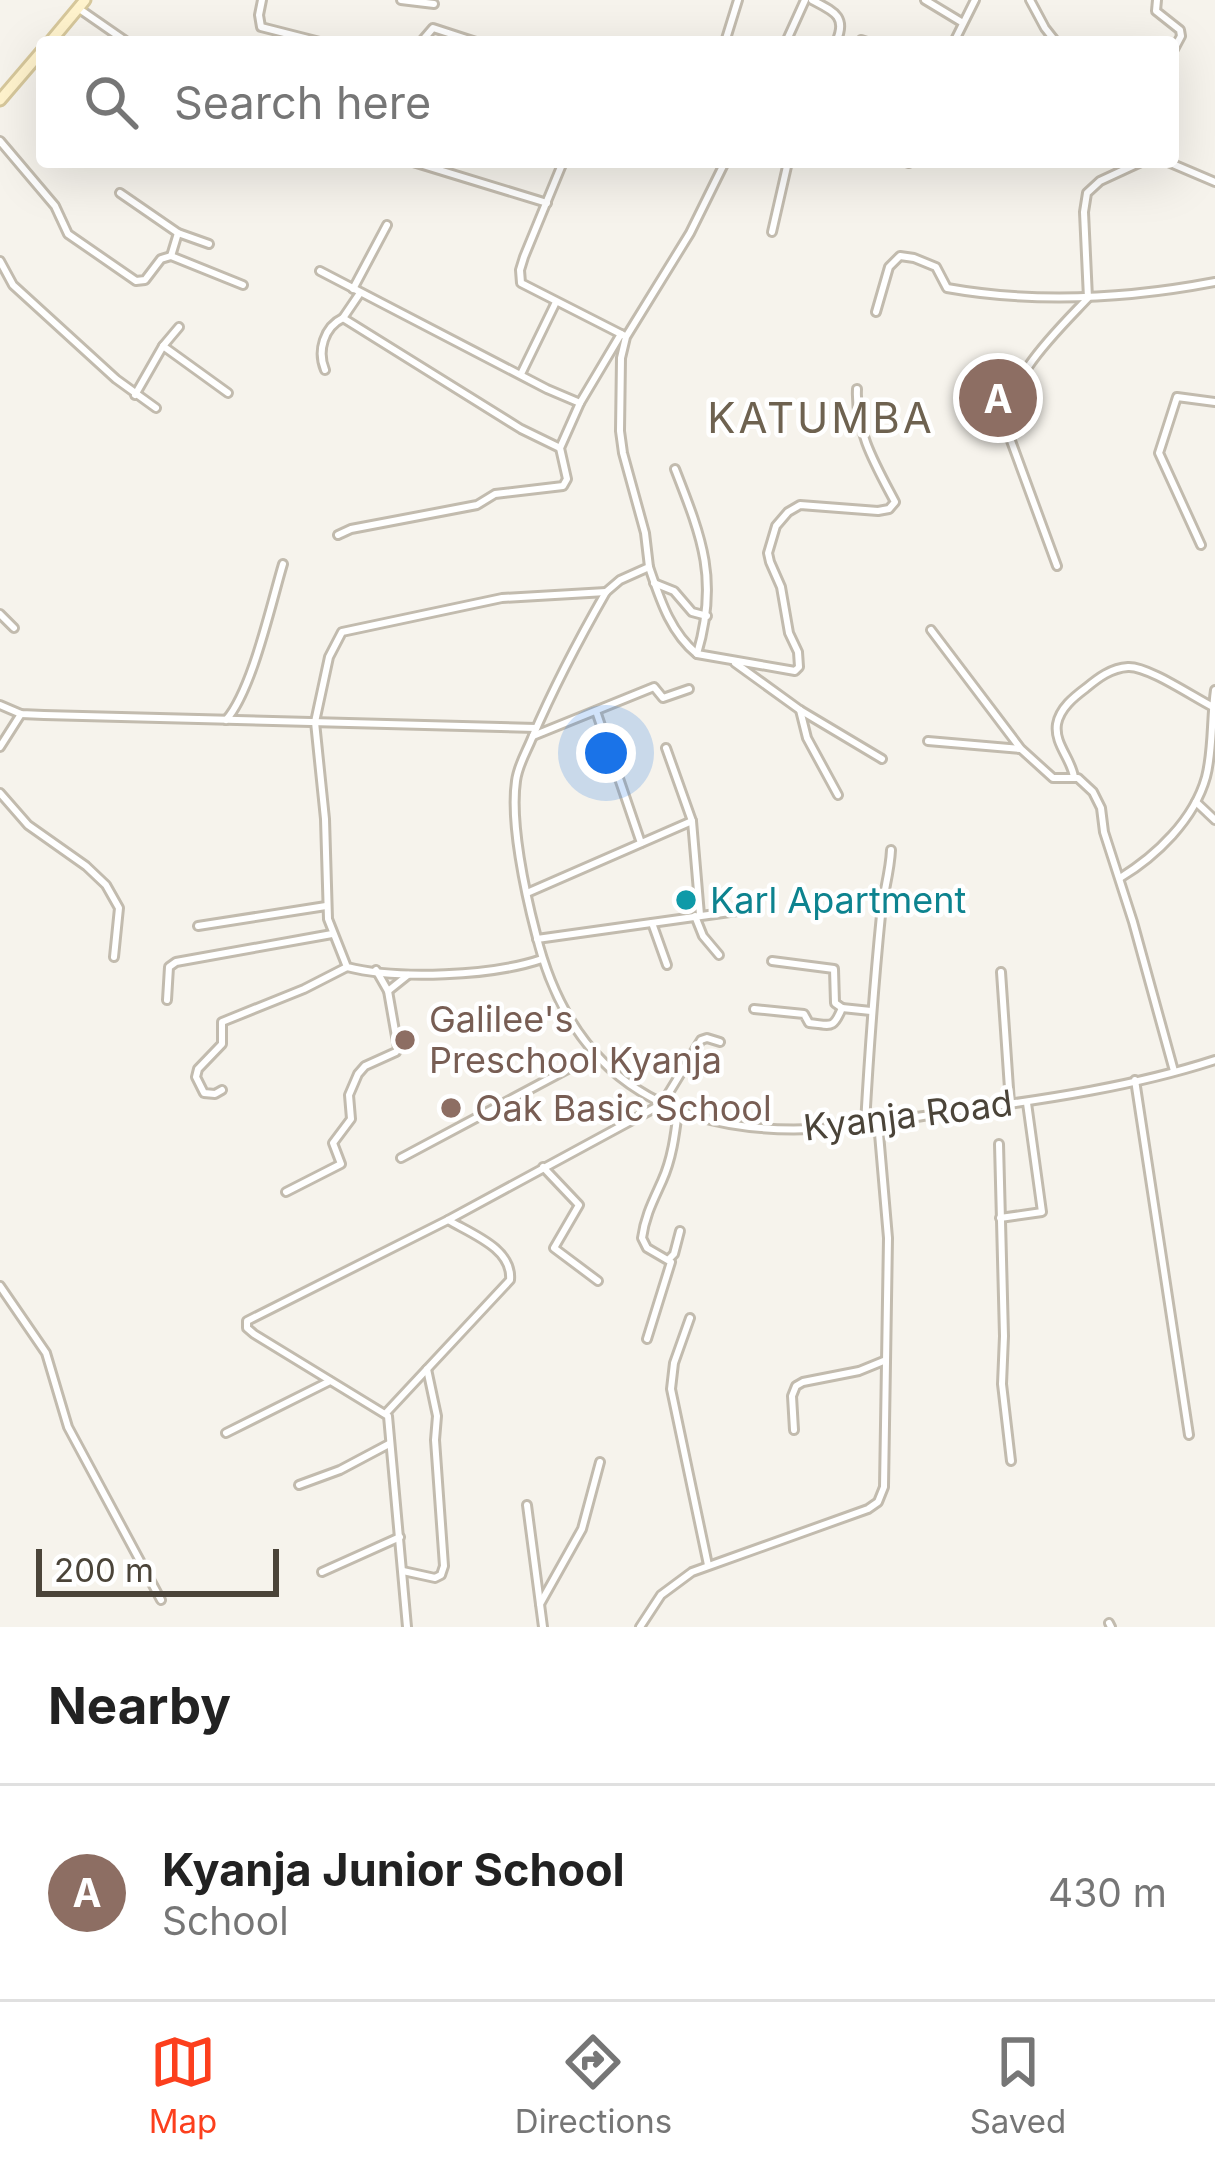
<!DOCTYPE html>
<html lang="en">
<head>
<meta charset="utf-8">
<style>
  body { margin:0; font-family:Inter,sans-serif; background:#f2f2f2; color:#222 }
  .scale { position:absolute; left:36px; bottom:30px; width:243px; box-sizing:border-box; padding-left:12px; border:6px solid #4b4439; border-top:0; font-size:33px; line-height:42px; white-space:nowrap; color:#4b4439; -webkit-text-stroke:9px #fff; paint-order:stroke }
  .you { position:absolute; left:606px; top:753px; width:42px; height:42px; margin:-30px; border:9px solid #fff; border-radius:50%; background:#1a73e8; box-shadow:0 0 0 18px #1a73e833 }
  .badge { display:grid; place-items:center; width:78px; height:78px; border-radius:50%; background:#fc3f1d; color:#fff; font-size:39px; font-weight:700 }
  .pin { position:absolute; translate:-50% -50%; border:6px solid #fff; box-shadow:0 3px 12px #0006 }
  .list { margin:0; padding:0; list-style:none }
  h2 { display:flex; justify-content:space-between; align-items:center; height:156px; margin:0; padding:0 48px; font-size:51px }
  h2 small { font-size:39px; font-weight:400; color:#767676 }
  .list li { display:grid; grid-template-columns:78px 1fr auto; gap:36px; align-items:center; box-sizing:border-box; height:216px; padding:0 48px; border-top:3px solid #e0e0e0 }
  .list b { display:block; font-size:45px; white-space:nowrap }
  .list p { margin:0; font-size:39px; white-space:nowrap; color:#767676 }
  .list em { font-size:39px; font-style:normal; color:#767676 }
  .icon { flex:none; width:66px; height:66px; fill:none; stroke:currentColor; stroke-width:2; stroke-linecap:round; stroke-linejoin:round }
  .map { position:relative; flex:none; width:1215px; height:1627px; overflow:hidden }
  .search { position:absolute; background:#fff; box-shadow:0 12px 48px #0002; left:36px; right:36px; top:36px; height:132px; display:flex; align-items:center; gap:30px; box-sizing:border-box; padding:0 42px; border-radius:12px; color:#767676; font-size:45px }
  .sheet { height:372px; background:#fff }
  nav { display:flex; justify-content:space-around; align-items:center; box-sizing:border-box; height:168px; border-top:3px solid #e0e0e0; background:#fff; font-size:33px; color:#767676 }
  nav a { display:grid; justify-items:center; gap:6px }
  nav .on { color:#fc3f1d }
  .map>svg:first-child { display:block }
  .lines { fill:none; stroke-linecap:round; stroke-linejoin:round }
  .street-casing { stroke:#c2bbae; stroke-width:12 }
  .secondary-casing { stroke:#d6c79b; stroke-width:15 }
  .street { stroke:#fff; stroke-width:6 }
  .secondary { stroke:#fff3cd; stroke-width:9 }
  .culture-dot { fill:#0f9aa8; stroke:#fff; stroke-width:4.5 }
  .education-dot { fill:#8d6e63; stroke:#fff; stroke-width:4.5 }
  .labels { text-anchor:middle; stroke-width:9; stroke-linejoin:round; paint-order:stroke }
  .culture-label { font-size:36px; fill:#0d838f; stroke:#fff; text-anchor:start }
  .education-label { font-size:36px; fill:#785e54; stroke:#fff; text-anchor:start }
  .street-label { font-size:36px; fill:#4b4439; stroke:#fff }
  .quarter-label { font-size:42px; letter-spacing:3px; fill:#6e6250; stroke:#fff }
</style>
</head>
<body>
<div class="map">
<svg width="1215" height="1627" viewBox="0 0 1215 1627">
  <rect width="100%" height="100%" fill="#f6f3ec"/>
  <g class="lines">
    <!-- street casing -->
    <g class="street-casing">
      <g id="street">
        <polyline points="262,0 259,15 261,27 320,42"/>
        <polyline points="401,0 434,4"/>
        <path d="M812,0c21,11 36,16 24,42"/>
        <polyline points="925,0 963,23"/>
        <polyline points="1030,0 1045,28 1056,42"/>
        <polyline points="1157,0 1156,11 1180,30 1181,36 1173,51"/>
        <polyline points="78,8 127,42"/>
        <polyline points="861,40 867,42"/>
        <polyline points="421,42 433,28 476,42"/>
        <polyline points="725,42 738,0"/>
        <polyline points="786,42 805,0"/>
        <polyline points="954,42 975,0"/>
        <polyline points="0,141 55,206 68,234 136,281 145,280 161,259 171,256 243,285"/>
        <polyline points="413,162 547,203"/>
        <polyline points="563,162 524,257 520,270 521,283 623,335"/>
        <path d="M725,162l-35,71 -64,104 -5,21 -1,73 3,22 22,80 4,34 -29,13 -14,12c-27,47 -53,97 -74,146 -6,15 -14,27 -16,43 -6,41 9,111 20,153 37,151 145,205 294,194 45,-4 90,-12 135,-18 83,-11 170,-24 250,-50"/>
        <polyline points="906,162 909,163"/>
        <polyline points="1168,162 1215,182"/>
        <polyline points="120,193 178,233 209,244"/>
        <polyline points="772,232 788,162"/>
        <polyline points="171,256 178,233"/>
        <polyline points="0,261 13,285 116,379 156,408"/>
        <polyline points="320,271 547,389 580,403"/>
        <polyline points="353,289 387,225"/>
        <path d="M876,312l13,-45 11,-11 14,2 22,9 11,21c90,16 179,11 268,-6"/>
        <polyline points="343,318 360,293"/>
        <polyline points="163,346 228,393"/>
        <path d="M325,370c-8,-19 -1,-43 18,-52l178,111 39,19"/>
        <polyline points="521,374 556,302"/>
        <polyline points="135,395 163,346 179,327"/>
        <path d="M675,469c27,69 44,111 22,185"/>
        <polyline points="338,535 351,529 477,505 495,494 563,486 567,479 560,448 580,403 621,334"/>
        <polyline points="1201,545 1159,453 1177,397 1215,402"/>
        <path d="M1057,566l-50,-136c-4,-49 49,-98 81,-132l-4,-86 3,-19 13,-12 41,-19"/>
        <path d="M649,567c11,32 21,65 48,87l98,17 4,-4 -1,-15 -9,-19 -8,-46 -11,-25 -2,-9 8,-27 12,-14 12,-7 78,6 11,-2 6,-7c-19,-36 -40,-71 -38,-113"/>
        <polyline points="654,583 674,591 692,612 707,616"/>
        <polyline points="0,614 14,628"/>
        <polyline points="931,630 1021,749 1053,778 1078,778 1093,792 1101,808 1104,832 1133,922 1174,1071"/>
        <polyline points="735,663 800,710 882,759"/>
        <polyline points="0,705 21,714 44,715 536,728"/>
        <polyline points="800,710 807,738 838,795"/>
        <polyline points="596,711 641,843"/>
        <path d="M226,720c26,-29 45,-116 57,-156"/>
        <polyline points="533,736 654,687 663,698 689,689"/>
        <polyline points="928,741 1020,749"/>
        <polyline points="0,747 21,714"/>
        <polyline points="666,748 692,821 700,915"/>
        <path d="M1074,777c-3,-19 -20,-33 -17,-53 3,-16 17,-27 29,-36 12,-10 25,-20 42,-21 20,-1 65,30 85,40"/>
        <polyline points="0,793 28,825 86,866 106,885 119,908 114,957"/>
        <polyline points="1196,802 1215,820"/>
        <path d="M1120,878c36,-22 74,-58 86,-101 7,-26 5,-59 9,-87"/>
        <polyline points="527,893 692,821"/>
        <polyline points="695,916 703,936 719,955"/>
        <polyline points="652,923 667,965"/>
        <polyline points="198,926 326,906"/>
        <polyline points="537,939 737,911"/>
        <path d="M542,959c-50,17 -144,21 -195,8l-19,-48 -3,-100 -10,-97 14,-65 13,-25 160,-34 104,-6"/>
        <polyline points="772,961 834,969 835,1003 842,1008"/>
        <polyline points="1001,972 1010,1103"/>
        <polyline points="388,991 408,975"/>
        <polyline points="167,1000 169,967 176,962 332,934"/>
        <path d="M754,1009l50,5 5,9c22,2 24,7 33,-15l29,3"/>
        <polyline points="1135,1080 1189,1435"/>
        <polyline points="222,1090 215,1094 204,1093 196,1077 198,1069 222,1044 222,1022 304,989 347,967"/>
        <path d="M865,1124c4,-70 9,-139 16,-209 2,-22 9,-42 10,-65"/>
        <polyline points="999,1144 1004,1336 1002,1384 1011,1461"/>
        <polyline points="401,1158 594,1055"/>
        <polyline points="543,1167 579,1205 554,1248 598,1281"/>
        <polyline points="286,1192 341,1164 333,1143 351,1119 349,1095 358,1074 365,1066 396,1052 398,1048 388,991 376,970"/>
        <polyline points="1000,1218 1042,1212 1027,1103"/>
        <polyline points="669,1259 674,1254 680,1231"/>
        <polyline points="0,1286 46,1353 68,1427 161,1600"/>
        <polyline points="690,1318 674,1363 671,1389 708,1565"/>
        <path d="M647,1339l24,-77 -24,-14 -5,-10c3,-22 11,-37 20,-57 10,-22 13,-46 16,-70"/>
        <path d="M386,1413l124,-133c3,-31 -38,-46 -62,-60"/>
        <polyline points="794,1430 792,1396 796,1386 803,1382 859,1371 886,1360"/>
        <polyline points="226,1433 330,1381"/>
        <polyline points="299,1485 340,1470 389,1444"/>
        <polyline points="527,1505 543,1627"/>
        <polyline points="403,1571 435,1578 441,1575 444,1566 435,1440 437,1416 427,1369"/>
        <polyline points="322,1572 400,1537"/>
        <polyline points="540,1604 582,1529 600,1462"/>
        <polyline points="1109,1623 1111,1627"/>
        <polyline points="407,1627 388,1416 254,1334 247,1328 247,1321 448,1220 662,1104 701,1040 707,1038 720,1042"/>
        <polyline points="640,1627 661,1595 692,1572 868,1509 878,1502 884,1487 888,1238 878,1122"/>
      </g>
    </g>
    <!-- secondary casing -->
    <g class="secondary-casing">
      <g id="secondary">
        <polyline points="50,42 85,0"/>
        <polyline points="0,100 42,51"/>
      </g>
    </g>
    <!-- street -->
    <use href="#street" class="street"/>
    <!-- secondary -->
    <use href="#secondary" class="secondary"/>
  </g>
  <!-- markers -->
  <circle class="culture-dot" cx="686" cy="900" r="12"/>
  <g class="education-dot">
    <circle cx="405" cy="1040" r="12"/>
    <circle cx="451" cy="1108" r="12"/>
  </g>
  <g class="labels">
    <!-- culture labels -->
    <g class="culture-label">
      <text x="710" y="913">Karl Apartment</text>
    </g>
    <!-- education labels -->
    <g class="education-label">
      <text x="429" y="1032">Galilee's<tspan x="429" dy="41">Preschool Kyanja</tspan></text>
      <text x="475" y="1121">Oak Basic School</text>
    </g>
    <!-- street labels -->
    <g class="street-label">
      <text transform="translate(908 1115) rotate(-7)" y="13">Kyanja Road</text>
    </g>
    <!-- quarter labels -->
    <g class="quarter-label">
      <text x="821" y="433">KATUMBA</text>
    </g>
  </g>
</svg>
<div class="scale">200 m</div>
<div class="you"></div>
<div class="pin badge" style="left:998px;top:398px;background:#8d6e63">A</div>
<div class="search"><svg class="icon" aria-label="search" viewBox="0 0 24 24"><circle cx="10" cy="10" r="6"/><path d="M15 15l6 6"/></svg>Search here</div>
</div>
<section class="sheet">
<h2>Nearby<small></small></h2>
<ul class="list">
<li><span class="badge" style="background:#8d6e63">A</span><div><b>Kyanja Junior School</b><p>School</p></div><em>430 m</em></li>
</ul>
</section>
<nav>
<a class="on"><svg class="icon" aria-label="map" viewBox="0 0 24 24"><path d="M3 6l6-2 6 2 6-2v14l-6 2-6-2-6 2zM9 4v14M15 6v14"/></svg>Map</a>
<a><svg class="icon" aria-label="directions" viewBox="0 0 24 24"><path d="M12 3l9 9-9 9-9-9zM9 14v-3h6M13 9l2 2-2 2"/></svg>Directions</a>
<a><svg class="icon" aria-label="saved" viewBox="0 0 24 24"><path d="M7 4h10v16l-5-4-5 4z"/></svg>Saved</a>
</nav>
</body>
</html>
